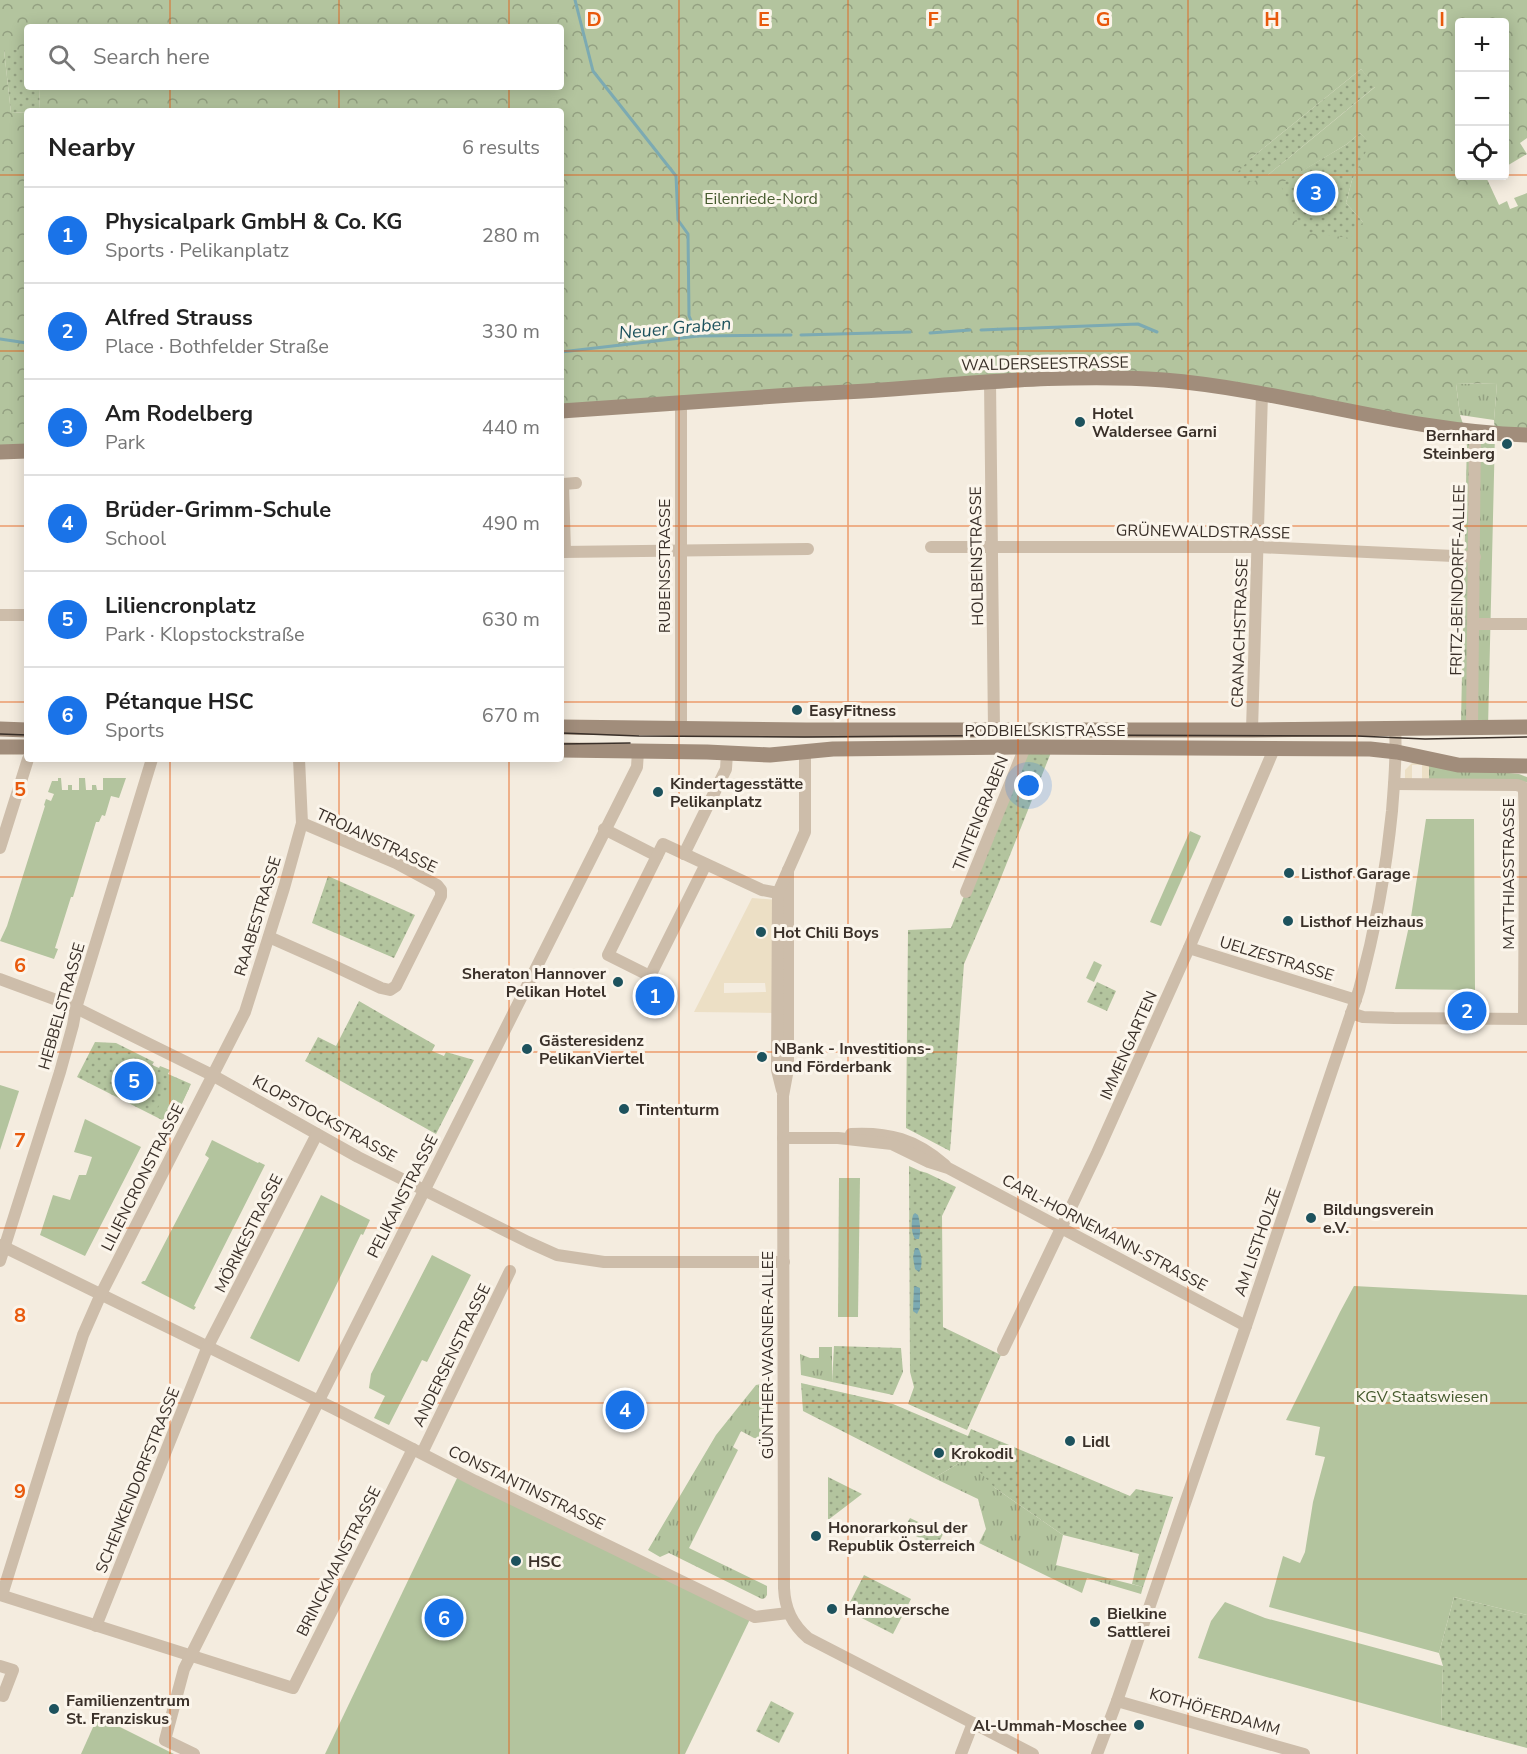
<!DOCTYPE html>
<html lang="en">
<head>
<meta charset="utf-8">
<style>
  body { margin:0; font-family:"Nunito Sans",sans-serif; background:#f6f6f6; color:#222 }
  .controls { position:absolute; right:18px; top:18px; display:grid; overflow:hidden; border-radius:6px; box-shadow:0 3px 15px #0003 }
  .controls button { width:54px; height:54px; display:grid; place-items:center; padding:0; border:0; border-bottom:2px solid #e0e0e0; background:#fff; color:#222; font:30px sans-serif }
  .you { position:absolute; left:1029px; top:786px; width:21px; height:21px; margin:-15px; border:4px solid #fff; border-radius:50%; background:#1a73e8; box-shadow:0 0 0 9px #1a73e833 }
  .badge { display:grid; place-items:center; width:39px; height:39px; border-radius:50%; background:#1a73e8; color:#fff; font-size:20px; font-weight:700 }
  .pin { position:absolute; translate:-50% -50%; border:3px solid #fff; box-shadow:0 2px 6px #0006 }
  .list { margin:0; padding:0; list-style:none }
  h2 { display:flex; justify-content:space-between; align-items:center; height:78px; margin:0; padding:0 24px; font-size:26px }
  h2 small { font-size:20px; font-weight:400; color:#767676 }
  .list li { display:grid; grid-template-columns:39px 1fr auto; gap:18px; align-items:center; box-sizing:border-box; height:96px; padding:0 24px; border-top:2px solid #e0e0e0 }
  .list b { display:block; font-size:22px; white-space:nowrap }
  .list p { margin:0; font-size:20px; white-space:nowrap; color:#767676 }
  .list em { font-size:20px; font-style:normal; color:#767676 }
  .icon { flex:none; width:33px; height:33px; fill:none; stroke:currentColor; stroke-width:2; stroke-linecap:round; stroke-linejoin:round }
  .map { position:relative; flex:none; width:1527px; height:1754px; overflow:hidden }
  .search { position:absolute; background:#fff; box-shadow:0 3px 15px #0003; left:24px; top:24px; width:540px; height:66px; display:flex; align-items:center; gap:15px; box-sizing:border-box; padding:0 21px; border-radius:6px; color:#767676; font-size:22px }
  .panel { position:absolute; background:#fff; box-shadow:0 3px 15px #0003; left:24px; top:108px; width:540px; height:654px; border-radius:6px }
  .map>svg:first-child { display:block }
  .grass { fill:url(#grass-tufts) }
  .forest { fill:url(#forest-crowns); fill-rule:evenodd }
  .park { fill:url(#park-dots) }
  .garden { fill:#b3c49e }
  .plaza { fill:#ecdfc5; fill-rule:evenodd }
  .water { fill:url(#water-rules) }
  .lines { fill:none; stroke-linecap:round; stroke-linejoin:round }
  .stream { stroke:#7caab2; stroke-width:3 }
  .street { stroke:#cdbdaa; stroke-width:12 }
  .secondary { stroke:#a18d7b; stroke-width:15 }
  .tram { stroke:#3a3029; stroke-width:1.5 }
  .grid { fill:none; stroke:#e8590c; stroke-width:1.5; stroke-opacity:0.55 }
  .poi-dot { fill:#1d525d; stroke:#fbf5eb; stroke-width:2 }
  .labels { text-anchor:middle; stroke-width:6; stroke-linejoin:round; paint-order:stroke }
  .park-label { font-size:16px; fill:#44592c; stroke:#fbf5eb }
  .street-label { font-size:16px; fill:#3a3029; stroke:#fbf5eb }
  .poi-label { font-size:16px; font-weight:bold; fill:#3a3029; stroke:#fbf5eb; text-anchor:start }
  .water-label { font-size:18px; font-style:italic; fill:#1d525d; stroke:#fbf5eb }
  .grid-label { font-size:20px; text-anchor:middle; font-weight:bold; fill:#e8590c; stroke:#fbf5eb; stroke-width:6; stroke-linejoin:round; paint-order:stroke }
</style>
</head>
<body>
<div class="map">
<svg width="1527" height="1754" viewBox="0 0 1527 1754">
  <defs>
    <pattern id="grass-tufts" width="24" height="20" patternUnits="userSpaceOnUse" patternTransform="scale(1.5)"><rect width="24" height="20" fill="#b3c49e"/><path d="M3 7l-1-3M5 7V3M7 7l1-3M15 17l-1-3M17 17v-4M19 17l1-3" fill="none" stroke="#93a081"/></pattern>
    <pattern id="forest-crowns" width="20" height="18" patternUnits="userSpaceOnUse" patternTransform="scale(1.5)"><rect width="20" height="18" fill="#b3c49e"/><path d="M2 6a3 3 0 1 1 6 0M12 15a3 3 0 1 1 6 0" fill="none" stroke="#93a081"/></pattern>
    <pattern id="park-dots" width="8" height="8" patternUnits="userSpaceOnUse" patternTransform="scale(1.5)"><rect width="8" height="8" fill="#b3c49e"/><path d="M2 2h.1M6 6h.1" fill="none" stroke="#93a081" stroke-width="1.8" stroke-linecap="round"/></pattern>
    <pattern id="water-rules" width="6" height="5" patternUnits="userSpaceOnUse" patternTransform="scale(1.5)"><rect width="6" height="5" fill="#7caab2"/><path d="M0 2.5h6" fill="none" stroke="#678b91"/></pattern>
  </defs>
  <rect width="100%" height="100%" fill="#f4ecdf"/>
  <!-- grass -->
  <g class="grass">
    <polygon points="1497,383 1494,420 1460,415 1456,384"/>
    <polygon points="1465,430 1495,433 1488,728 1461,722 1467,438"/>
    <polygon points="1429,765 1519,774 1527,777 1527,782 1429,781"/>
    <polygon points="819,1347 832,1347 832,1382 801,1375 800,1354 810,1358 819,1358"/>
    <polygon points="766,1383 766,1439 754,1438 741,1431 733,1447 738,1450 689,1548 767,1586 767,1595 765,1598 762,1599 669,1553 660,1557 648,1550 716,1435 756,1385"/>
    <polygon points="976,1453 995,1488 1063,1535 1056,1565 1143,1587 1141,1594 1087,1578 1082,1593 979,1543 986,1529 978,1499 934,1478"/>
  </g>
  <!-- forest -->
  <path class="forest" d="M0,0h1527v138l-7,5 7,11 -22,13 -1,-145h-44v154h29l-3,1 13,28 8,-4 3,8 8,-3 -4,-8 13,-5v242l-32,-2 -1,-13 3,-37 -41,1 4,31 5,15 -220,-40 -173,-13 -511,34v-300h-521l-1,-24h522v-60h-534v23h-23l7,63 16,-1v339l-27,1zM1361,69l14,18 -107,88 -18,-16zM1360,133l9,10 -17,37 -6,23 17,19 -82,-38 66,-40z"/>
  <!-- park -->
  <g class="park">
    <polygon points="4,50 27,50 27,87 39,87 40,111 11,113"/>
    <polygon points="1361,69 1376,86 1268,175 1252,182 1236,174 1250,159"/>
    <polygon points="1360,133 1370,143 1352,180 1346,203 1363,222 1350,238 1302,232 1280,184 1347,144"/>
    <polygon points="1052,750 998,885 964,964 950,1151 906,1128 908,930 951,928 1022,754"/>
    <polygon points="328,876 415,915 394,958 312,923"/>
    <polygon points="1097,982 1116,991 1107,1011 1087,1002"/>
    <polygon points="359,1001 435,1045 432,1051 444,1056 446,1052 474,1060 436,1134 305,1061 318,1037 336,1046"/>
    <polygon points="95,1042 116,1043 154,1062 152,1065 159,1068 160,1066 170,1070 168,1074 191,1084 172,1125 77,1077"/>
    <polygon points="909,1166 920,1171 927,1173 956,1187 942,1216 943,1327 1001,1355 967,1430 908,1404 914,1387 910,1372"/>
    <polygon points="834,1346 901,1348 903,1372 893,1395 832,1382"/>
    <polygon points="801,1383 893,1404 968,1436 971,1429 1130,1496 1136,1489 1173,1497 1143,1587 1132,1584 1139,1554 1063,1535 995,1488 979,1471 976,1453 934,1478 803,1411"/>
    <polygon points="828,1477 862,1494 828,1520"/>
    <polygon points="910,1518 943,1534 937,1546 903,1530"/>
    <polygon points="864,1575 911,1599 893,1634 846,1610"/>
    <polygon points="1454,1597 1527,1615 1527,1748 1441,1725 1443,1666 1439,1653"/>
    <polygon points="771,1701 794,1713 779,1743 756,1731"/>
  </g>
  <!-- garden -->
  <g class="garden">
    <polygon points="58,778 61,778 62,790 68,790 68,785 72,785 72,790 79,790 79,778 85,778 86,790 92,790 92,785 96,785 97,790 103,790 103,778 126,778 119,798 111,796 105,816 102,815 99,822 96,822 73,897 71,897 55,948 58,949 54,959 0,941 7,926 45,806 44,805 46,799 51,801 54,794 48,792 52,781 58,781"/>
    <polygon points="1426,819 1474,819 1475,990 1395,989 1411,917"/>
    <polygon points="1190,831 1201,836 1161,926 1150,922"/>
    <polygon points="1094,961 1102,965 1094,982 1086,978"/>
    <polygon points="171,1080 189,1088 174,1120 156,1112"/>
    <polygon points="0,1085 19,1091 0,1150"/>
    <polygon points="85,1119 141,1147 85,1256 40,1235 53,1195 70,1200 79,1175 86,1175 92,1157 74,1152"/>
    <polygon points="212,1140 258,1163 259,1162 265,1165 194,1306 196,1307 194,1310 141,1283 143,1281 145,1281 209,1158 205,1155"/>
    <polygon points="839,1178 860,1178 858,1317 838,1317"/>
    <polygon points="321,1195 370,1220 363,1235 361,1234 299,1362 250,1338"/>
    <polygon points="432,1255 471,1275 427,1362 422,1360 389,1425 374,1418 385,1396 369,1388 371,1374"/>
    <polygon points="1354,1286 1527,1295 1527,1615 1454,1597 1439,1653 1269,1607 1283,1556 1300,1563 1305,1552 1313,1502 1325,1457 1315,1455 1320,1427 1286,1420 1340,1312"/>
    <polygon points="460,1472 752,1615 685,1754 325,1754"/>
    <polygon points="1225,1602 1265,1618 1443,1666 1441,1725 1198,1658 1211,1621"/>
    <polygon points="98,1716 174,1754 81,1754"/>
  </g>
  <!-- plaza -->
  <g class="plaza">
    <path d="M1414,761l15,4v16l-24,-1v-10zM1412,765h10v14h-10z"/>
    <path d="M752,898l26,2 -1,113 -83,-1zM724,983h41l1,9 -42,1z"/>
  </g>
  <!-- water -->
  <g class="water">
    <path d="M915,1213l3,2c2,7 3,16 1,24h-4c-4,-7 -4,-16 -2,-24z"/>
    <path d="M915,1248h3c4,5 5,19 1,24l-4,-3 -2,-12z"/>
    <polygon points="915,1286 920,1288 920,1308 917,1314 913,1311 914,1287"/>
  </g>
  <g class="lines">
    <!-- stream -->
    <g class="stream">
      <polyline points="575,0 593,71 676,176 678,220 688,234 689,316 698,336"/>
      <polyline points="981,330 1138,324 1157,332"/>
      <polyline points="930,333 970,330"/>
      <polyline points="801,335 910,332"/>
      <polyline points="0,339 27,343"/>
      <polyline points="561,352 698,336 791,335"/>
    </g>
    <!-- street -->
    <g class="street">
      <polyline points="990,381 994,730"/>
      <polyline points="681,403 681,728"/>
      <polyline points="561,484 563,484 565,552"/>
      <polyline points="563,484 576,483"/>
      <polyline points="931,547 1258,547 1475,557"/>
      <polyline points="561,552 808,549"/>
      <polyline points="0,615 27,615"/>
      <polyline points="1474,624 1527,624"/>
      <polyline points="1472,729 1475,431"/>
      <polyline points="1252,730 1262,393"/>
      <polyline points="1394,784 1517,785 1523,787 1524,792 1525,822 1524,1019"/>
      <polyline points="604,829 657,856"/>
      <polyline points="0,848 28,759"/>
      <polyline points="684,854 726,769 727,753"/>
      <polyline points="706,864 650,976 608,955 663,844 762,890 778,893"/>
      <path d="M788,870v199l-5,27 1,492c1,21 8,36 24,50l225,116"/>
      <polyline points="966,892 1025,747"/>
      <polyline points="269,937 332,965 381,988 390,990 396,986 441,896 441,890 437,885 396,863 302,823"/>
      <polyline points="1189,948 1356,1000"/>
      <polyline points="0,979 70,1005 212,1075 358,1157 528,1242 557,1255 604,1262 784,1262"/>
      <polyline points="1351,1013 1363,1017 1394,1018 1527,1019"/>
      <polyline points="782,1090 777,1070 778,893 805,832 805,752"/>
      <path d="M851,1134c38,-2 64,5 94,31"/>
      <polyline points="783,1138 838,1138 892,1144 929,1162 948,1168 1246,1326"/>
      <polyline points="0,1245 335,1409 475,1481 755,1617 788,1613"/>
      <polyline points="0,1261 60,1072 73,1025 76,1008 152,759"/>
      <polyline points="1003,1350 1097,1153 1189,948 1274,749"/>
      <polyline points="422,1453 510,1271"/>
      <polyline points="0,1595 293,1688 413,1449"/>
      <polyline points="2,1595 83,1335 101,1294 245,1012 284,888 302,823 299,759"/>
      <polyline points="96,1626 208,1346 317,1134"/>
      <polyline points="0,1666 13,1670 3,1696"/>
      <polyline points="1117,1701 1304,1754"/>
      <polyline points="194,1754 165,1740 184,1669 637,767 638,751"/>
      <polyline points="961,1754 973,1723"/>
      <path d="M1097,1754l20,-53 129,-375 113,-336c16,-59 27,-118 33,-179 2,-28 5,-55 3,-83"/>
    </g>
    <!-- secondary -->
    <g class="secondary">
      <path d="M561,411l245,-17c120,-4 238,-23 358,-14 122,10 240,52 363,55"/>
      <polyline points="0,452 27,451"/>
      <polyline points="561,727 806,730 1252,730 1527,727"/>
      <polyline points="0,729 27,730"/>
      <polyline points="0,747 27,747"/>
      <polyline points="561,750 707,752 770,755 833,749 1025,747 1370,749 1397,752 1458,765 1527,766"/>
    </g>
    <!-- tram -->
    <g class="tram">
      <polyline points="561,733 639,736 805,737 1056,735 1357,736 1425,739 1527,737"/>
      <polyline points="0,734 27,735"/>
      <polyline points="561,744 630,743"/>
    </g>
  </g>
  <!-- grid -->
  <path class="grid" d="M170,0v27M339,0v27M509,0v27M679,0v1754M848,0v1754M1018,0v1754M1188,0v1754M1357,0v1754M170,87v24M339,87v24M509,87v24M0,175h27M561,175h899M1504,175h23M0,351h27M561,351h966M0,526h27M561,526h966M0,702h27M561,702h966M170,759v995M339,759v995M509,759v995M0,877h1527M0,1052h1527M0,1228h1527M0,1403h1527M0,1579h1527"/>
  <!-- markers -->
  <g class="poi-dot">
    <circle cx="1080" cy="422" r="6"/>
    <circle cx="1507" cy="444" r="6"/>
    <circle cx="797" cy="710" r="6"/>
    <circle cx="658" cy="792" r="6"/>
    <circle cx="1289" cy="873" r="6"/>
    <circle cx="1288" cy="921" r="6"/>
    <circle cx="761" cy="932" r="6"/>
    <circle cx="618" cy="982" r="6"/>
    <circle cx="527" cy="1049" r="6"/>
    <circle cx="762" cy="1057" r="6"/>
    <circle cx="624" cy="1109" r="6"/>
    <circle cx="1311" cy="1218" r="6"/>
    <circle cx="1070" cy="1441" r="6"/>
    <circle cx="939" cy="1453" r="6"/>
    <circle cx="816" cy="1536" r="6"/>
    <circle cx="516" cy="1561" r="6"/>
    <circle cx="832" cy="1609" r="6"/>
    <circle cx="1095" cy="1622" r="6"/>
    <circle cx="54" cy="1709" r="6"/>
    <circle cx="1139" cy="1725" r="6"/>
  </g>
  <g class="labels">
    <!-- park labels -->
    <g class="park-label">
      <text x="761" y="204">Eilenriede-Nord</text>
      <text x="1422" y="1402">KGV Staatswiesen</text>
    </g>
    <!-- street labels -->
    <g class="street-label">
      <text transform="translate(1045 363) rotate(-1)" y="6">WALDERSEESTRASSE</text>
      <text transform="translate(1203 531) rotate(1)" y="6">GRÜNEWALDSTRASSE</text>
      <text transform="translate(976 556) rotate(-91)" y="6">HOLBEINSTRASSE</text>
      <text transform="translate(664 566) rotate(-90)" y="6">RUBENSSTRASSE</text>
      <text transform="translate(1457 580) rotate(-89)" y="6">FRITZ-BEINDORFF-ALLEE</text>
      <text transform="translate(1239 633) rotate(-88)" y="6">CRANACHSTRASSE</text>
      <text x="1045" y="736">PODBIELSKISTRASSE</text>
      <text transform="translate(980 813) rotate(-68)" y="6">TINTENGRABEN</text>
      <text transform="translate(377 840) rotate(25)" y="6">TROJANSTRASSE</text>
      <text transform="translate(1508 874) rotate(-90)" y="6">MATTHIASSTRASSE</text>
      <text transform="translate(257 916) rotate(-73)" y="6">RAABESTRASSE</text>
      <text transform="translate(1277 958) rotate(17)" y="6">UELZESTRASSE</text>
      <text transform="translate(61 1006) rotate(-74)" y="6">HEBBELSTRASSE</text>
      <text transform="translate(1128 1045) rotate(-66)" y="6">IMMENGARTEN</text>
      <text transform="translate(325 1118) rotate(29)" y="6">KLOPSTOCKSTRASSE</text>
      <text transform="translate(142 1177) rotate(-63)" y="6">LILIENCRONSTRASSE</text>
      <text transform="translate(402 1196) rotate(-63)" y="6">PELIKANSTRASSE</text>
      <text transform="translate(1105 1232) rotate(28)" y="6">CARL-HORNEMANN-STRASSE</text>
      <text transform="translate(248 1233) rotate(-63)" y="6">MÖRIKESTRASSE</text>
      <text transform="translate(1257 1242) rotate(-71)" y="6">AM LISTHOLZE</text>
      <text transform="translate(451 1355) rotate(-64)" y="6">ANDERSENSTRASSE</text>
      <text transform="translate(767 1355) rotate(-90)" y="6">GÜNTHER-WAGNER-ALLEE</text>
      <text transform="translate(137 1480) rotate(-68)" y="6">SCHENKENDORFSTRASSE</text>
      <text transform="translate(527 1487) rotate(26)" y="6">CONSTANTINSTRASSE</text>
      <text transform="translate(338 1561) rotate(-63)" y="6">BRINCKMANSTRASSE</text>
      <text transform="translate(1215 1711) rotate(16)" y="6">KOTHÖFERDAMM</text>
    </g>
    <!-- poi labels -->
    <g class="poi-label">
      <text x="1092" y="419">Hotel<tspan x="1092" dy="18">Waldersee Garni</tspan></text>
      <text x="1495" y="441" text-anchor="end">Bernhard<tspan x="1495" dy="18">Steinberg</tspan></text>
      <text x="809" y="716">EasyFitness</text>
      <text x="670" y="789">Kindertagesstätte<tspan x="670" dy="18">Pelikanplatz</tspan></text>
      <text x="1301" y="879">Listhof Garage</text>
      <text x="1300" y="927">Listhof Heizhaus</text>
      <text x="773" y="938">Hot Chili Boys</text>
      <text x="606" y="979" text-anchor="end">Sheraton Hannover<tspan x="606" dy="18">Pelikan Hotel</tspan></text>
      <text x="539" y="1046">Gästeresidenz<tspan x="539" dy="18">PelikanViertel</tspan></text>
      <text x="774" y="1054">NBank - Investitions-<tspan x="774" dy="18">und Förderbank</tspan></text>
      <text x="636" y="1115">Tintenturm</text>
      <text x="1323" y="1215">Bildungsverein<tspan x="1323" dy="18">e.V.</tspan></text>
      <text x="1082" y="1447">Lidl</text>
      <text x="951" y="1459">Krokodil</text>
      <text x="828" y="1533">Honorarkonsul der<tspan x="828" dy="18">Republik Österreich</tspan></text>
      <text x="528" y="1567">HSC</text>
      <text x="844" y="1615">Hannoversche</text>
      <text x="1107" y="1619">Bielkine<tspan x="1107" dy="18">Sattlerei</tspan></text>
      <text x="66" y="1706">Familienzentrum<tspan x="66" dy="18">St. Franziskus</tspan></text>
      <text x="1127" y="1731" text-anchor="end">Al-Ummah-Moschee</text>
    </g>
    <!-- water labels -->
    <g class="water-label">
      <text transform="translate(675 328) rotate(-5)" y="6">Neuer Graben</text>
    </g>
  </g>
  <g class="grid-label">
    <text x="594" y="26">D</text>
    <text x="764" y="26">E</text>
    <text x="933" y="26">F</text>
    <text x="1103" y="26">G</text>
    <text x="1272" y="26">H</text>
    <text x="1442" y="26">I</text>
    <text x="20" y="796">5</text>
    <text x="20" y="972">6</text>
    <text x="20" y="1147">7</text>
    <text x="20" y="1322">8</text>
    <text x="20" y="1498">9</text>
  </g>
</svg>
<div class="controls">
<button>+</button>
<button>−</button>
<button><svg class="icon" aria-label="locate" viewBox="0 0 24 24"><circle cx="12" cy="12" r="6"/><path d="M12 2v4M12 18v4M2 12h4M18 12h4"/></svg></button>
</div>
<div class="you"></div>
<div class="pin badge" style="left:655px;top:996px">1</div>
<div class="pin badge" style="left:1467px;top:1011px">2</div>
<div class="pin badge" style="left:1316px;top:193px">3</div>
<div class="pin badge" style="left:625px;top:1410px">4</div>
<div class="pin badge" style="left:134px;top:1081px">5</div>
<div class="pin badge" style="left:444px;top:1618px">6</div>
<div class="search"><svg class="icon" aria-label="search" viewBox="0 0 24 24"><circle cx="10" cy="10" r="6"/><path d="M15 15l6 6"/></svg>Search here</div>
<section class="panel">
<h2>Nearby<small>6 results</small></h2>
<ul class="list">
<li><span class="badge">1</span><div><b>Physicalpark GmbH &amp; Co. KG</b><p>Sports · Pelikanplatz</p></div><em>280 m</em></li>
<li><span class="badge">2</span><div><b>Alfred Strauss</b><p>Place · Bothfelder Straße</p></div><em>330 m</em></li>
<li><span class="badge">3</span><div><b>Am Rodelberg</b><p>Park</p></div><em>440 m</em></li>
<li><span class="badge">4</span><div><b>Brüder-Grimm-Schule</b><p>School</p></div><em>490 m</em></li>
<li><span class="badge">5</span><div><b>Liliencronplatz</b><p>Park · Klopstockstraße</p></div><em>630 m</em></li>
<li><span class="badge">6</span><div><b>Pétanque HSC</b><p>Sports</p></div><em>670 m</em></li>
</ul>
</section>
</div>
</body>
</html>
